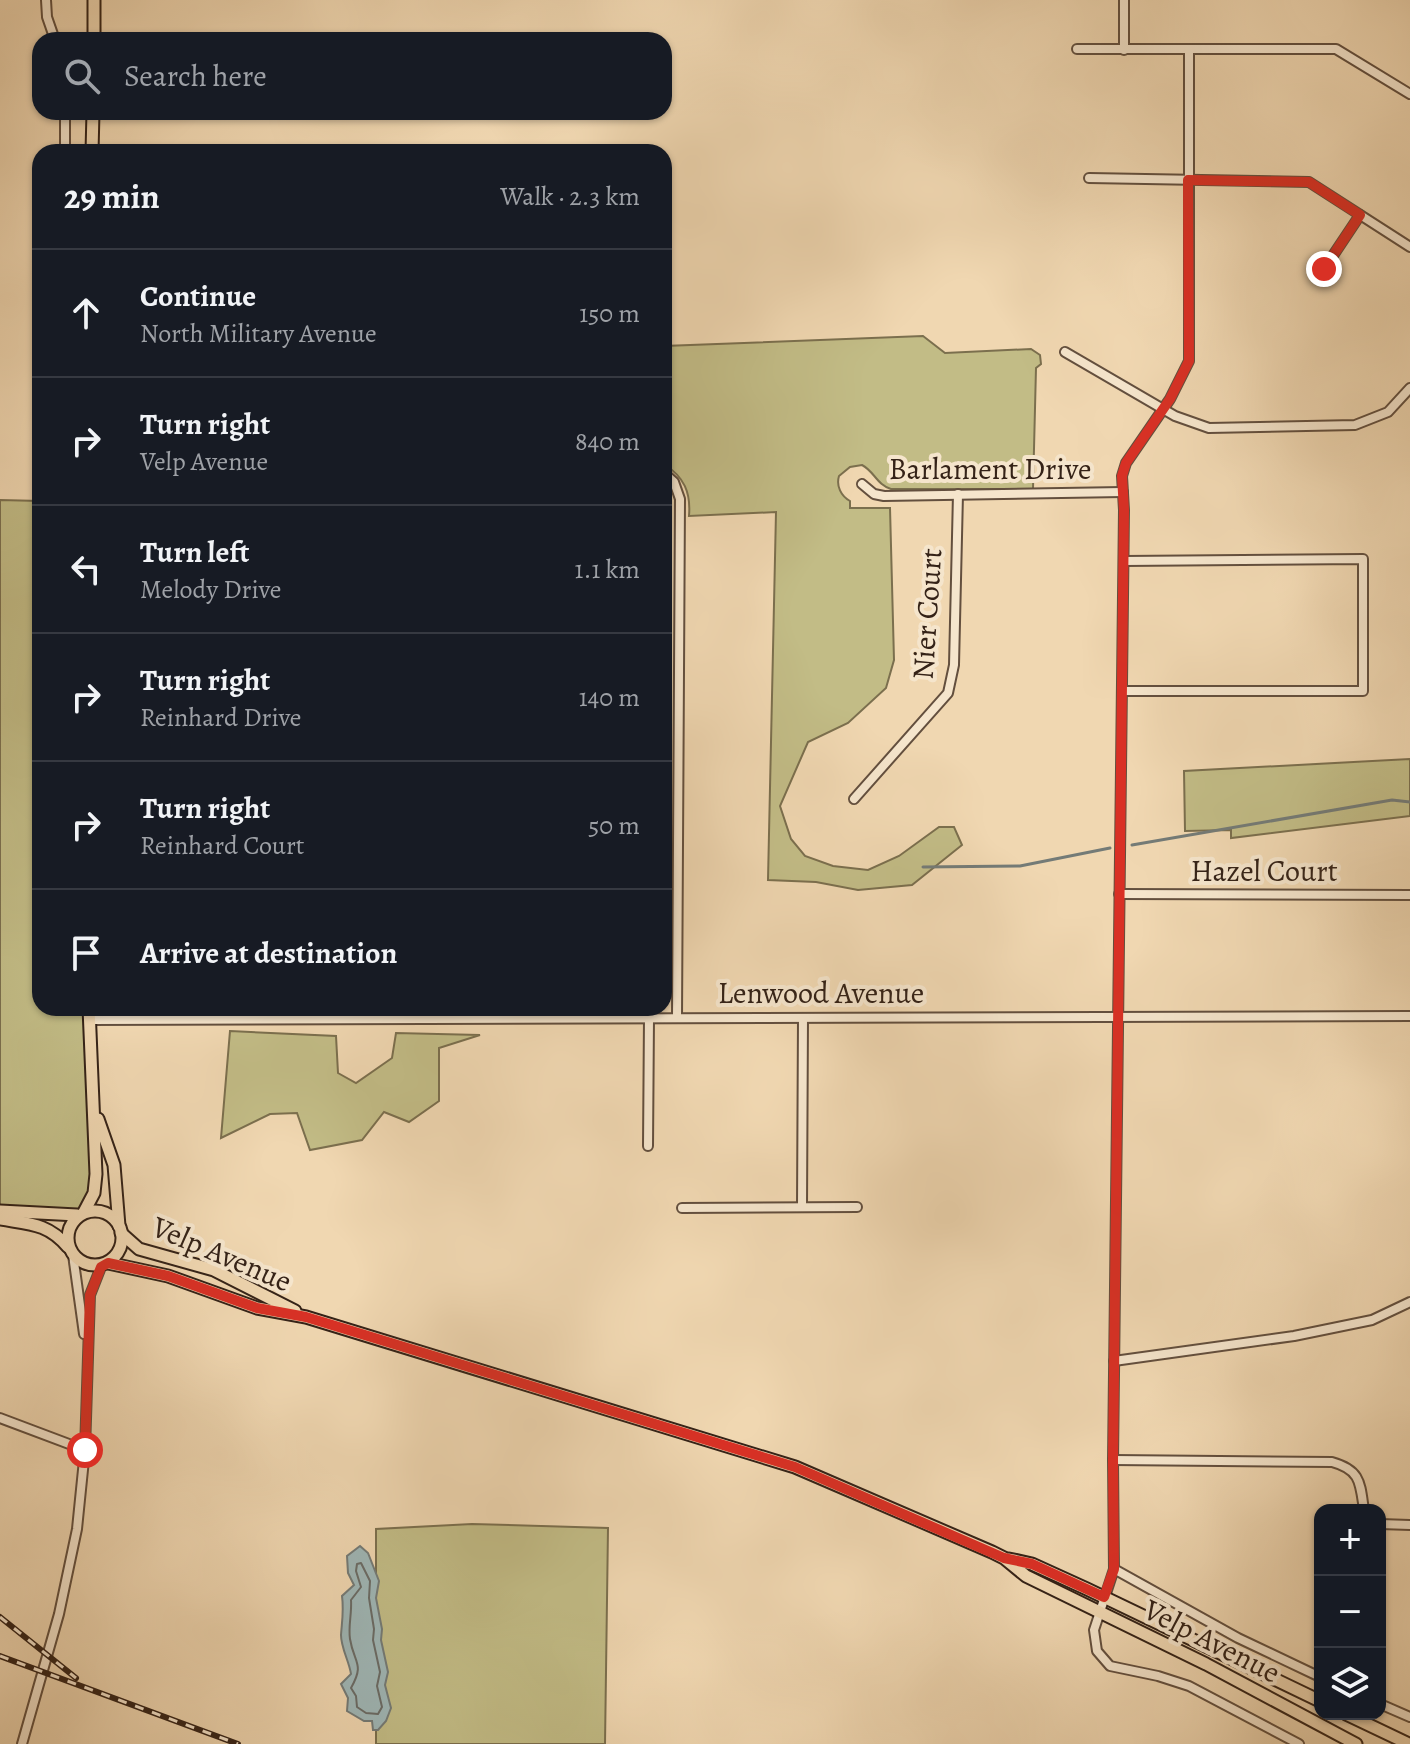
<!DOCTYPE html>
<html lang="en">
<head>
<meta charset="utf-8">
<style>
  body { margin:0; font-family:Alegreya,serif; background:#242831; color:#f1f3f6 }
  .controls { position:absolute; right:24px; bottom:24px; display:grid; overflow:hidden; border-radius:16px; box-shadow:0 2px 6px #0004 }
  .controls button { width:72px; height:72px; display:grid; place-items:center; padding:0; border:0; border-bottom:2px solid #363941; background:#171b24; color:#f1f3f6; font:40px sans-serif }
  .stop { position:absolute; width:24px; height:24px; margin:-18px; border:6px solid #d93025; border-radius:50%; background:#fff }
  .stop.end { background:#d93025; border-color:#fff; box-shadow:0 2px 8px #0008 }
  .list { margin:0; padding:0; list-style:none }
  h2 { display:flex; justify-content:space-between; align-items:center; height:104px; margin:0; padding:0 32px; font-size:34px }
  h2 small { font-size:26px; font-weight:400; color:#9ea1a6 }
  .list li { display:grid; grid-template-columns:52px 1fr auto; gap:24px; align-items:center; box-sizing:border-box; height:128px; padding:0 32px; border-top:2px solid #363941 }
  .list b { display:block; font-size:30px; white-space:nowrap }
  .list p { margin:0; font-size:26px; white-space:nowrap; color:#9ea1a6 }
  .list em { font-size:26px; font-style:normal; color:#9ea1a6 }
  .icon { flex:none; width:44px; height:44px; fill:none; stroke:currentColor; stroke-width:2; stroke-linecap:round; stroke-linejoin:round }
  .map { position:relative; flex:none; width:1410px; height:1744px; overflow:hidden }
  .search { position:absolute; background:#171b24; box-shadow:0 2px 6px #0004; left:32px; top:32px; width:640px; height:88px; display:flex; align-items:center; gap:20px; box-sizing:border-box; padding:0 28px; border-radius:24px; color:#9ea1a6; font-size:30px }
  .panel { position:absolute; background:#171b24; box-shadow:0 2px 6px #0004; left:32px; top:144px; width:640px; height:872px; border-radius:24px }
  .map>svg:first-child { display:block }
  .green { fill:#c2bc86; stroke:#7b6f4e; stroke-width:2 }
  .water { fill:#9fb7b7; stroke:#747b77; stroke-width:2 }
  .lines { fill:none; stroke-linecap:round; stroke-linejoin:round }
  .shore { stroke:#6a6c67; stroke-width:2 }
  .stream { stroke:#747b77; stroke-width:3 }
  .minor-casing { stroke:#634f3e; stroke-width:12 }
  .major-casing { stroke:#342217; stroke-width:15 }
  .minor { stroke:#f5e5cc; stroke-width:8 }
  .major { stroke:#f0d7b1; stroke-width:11 }
  .rail-casing { stroke:#342217; stroke-width:6 }
  .rail { stroke:#f5e5cc; stroke-width:3; stroke-dasharray:9; stroke-linecap:butt }
  .route { stroke:#d93025; stroke-width:10 }
  .labels { text-anchor:middle; stroke-width:8; stroke-linejoin:round; paint-order:stroke }
  .street-label { font-size:30px; fill:#342217; stroke:#f5e5cc }
</style>
</head>
<body>
<div class="map">
<svg width="1410" height="1744" viewBox="0 0 1410 1744">
  <rect width="100%" height="100%" fill="#f0d7b1"/>
  <filter id="stains"><feTurbulence type="fractalNoise" baseFrequency=".0025" numOctaves="4"/><feColorMatrix values="0 0 0 0 .2 0 0 0 0 .09 0 0 0 0 .02 0 0 0 .5 -.17"/></filter>
  <radialGradient id="worn" r=".72"><stop offset=".6" stop-color="#630" stop-opacity="0"/><stop offset="1" stop-color="#630" stop-opacity=".3"/></radialGradient>
  <!-- green -->
  <g class="green">
    <path d="M923,336l22,17 86,-4 9,6 1,9 -5,4 -3,121h-142c-14,-4 -17,-18 -29,-24l-12,2 -11,9c-3,10 2,20 11,25v7h40l4,152 -8,28 -38,35 -40,19 -28,64 11,33 14,17 28,10 35,4 31,-14 40,-29h15l8,18 -50,40 -54,5 -42,-8 -48,-2 8,-368 -87,4c2,-24 -5,-39 -25,-52v-118z"/>
    <polygon points="0,500 40,501 40,1008 89,1008 96,1174 84,1212 0,1211"/>
    <polygon points="1410,759 1410,816 1231,838 1231,830 1185,831 1184,771"/>
    <polygon points="230,1031 336,1036 338,1073 356,1083 392,1058 396,1033 480,1035 439,1048 439,1101 409,1122 384,1112 362,1140 310,1150 297,1113 270,1114 221,1138"/>
    <polygon points="472,1524 608,1528 605,1744 376,1744 376,1529"/>
  </g>
  <!-- water -->
  <path class="water" d="M360,1546l8,7 11,28 -3,17 6,31 -1,11 7,32 -3,13 6,23 -5,13 -8,9h-5l-1,-9h-8l-17,-10 1,-13 -7,-14 10,-10c-2,-13 -10,-26 -10,-39 1,-14 3,-25 1,-39l12,-11 -6,-12 -1,-17z"/>
  <g class="lines">
    <!-- shore -->
    <path class="shore" d="M361,1563l9,18 -1,17 5,31 -1,11 7,32 -3,14 5,21 -4,7 -12,-1 -9,-6 -1,-11 -5,-8c14,-25 3,-24 -1,-49 -2,-12 2,-26 1,-39l10,-13 -5,-16 1,-7z"/>
    <!-- stream -->
    <g class="stream">
      <polyline points="1132,845 1392,800 1410,802"/>
      <polyline points="923,867 1020,866 1110,848"/>
    </g>
    <!-- minor casing -->
    <g class="minor-casing">
      <g id="minor">
        <polyline points="46,0 47,17 55,40"/>
        <polyline points="1077,49 1336,49 1410,94"/>
        <polyline points="1124,50 1124,0"/>
        <polyline points="1189,51 1189,361 1170,399 1126,463 1122,476 1124,510 1113,1460 1114,1569 1094,1630 1097,1651 1110,1666 1158,1676 1189,1686 1299,1744"/>
        <polyline points="65,152 65,112"/>
        <polyline points="1089,178 1309,182 1410,247"/>
        <polyline points="1324,269 1360,215"/>
        <polyline points="1065,352 1175,416 1209,428 1355,425 1388,412 1410,388"/>
        <polyline points="664,473 674,482 680,499 677,1018"/>
        <polyline points="862,484 874,494 884,496 1123,492"/>
        <polyline points="1122,691 1363,691 1363,559 1124,561"/>
        <polyline points="854,799 948,693 954,665 958,494"/>
        <polyline points="1119,894 1410,895"/>
        <polyline points="89,1020 1410,1016"/>
        <polyline points="648,1146 649,1018"/>
        <polyline points="802,1206 803,1018"/>
        <polyline points="682,1208 857,1207"/>
        <polyline points="73,1255 84,1334"/>
        <polyline points="1114,1361 1294,1336 1372,1320 1410,1302"/>
        <polyline points="0,1418 85,1450"/>
        <path d="M1113,1460l219,2c29,8 28,21 32,48"/>
        <polyline points="1380,1524 1410,1525"/>
        <polyline points="1114,1569 1238,1638 1320,1677"/>
        <polyline points="1380,1704 1410,1717"/>
        <polyline points="22,1744 59,1614 77,1529 85,1450 90,1295 101,1267"/>
      </g>
    </g>
    <!-- major casing -->
    <g class="major-casing">
      <g id="major">
        <polyline points="94,40 94,0"/>
        <polyline points="92,152 93,112"/>
        <polyline points="98,1119 114,1165 119,1226"/>
        <circle cx="95" cy="1238" r="27"/>
        <polyline points="0,1211 77,1215"/>
        <polyline points="84,1212 94,1193 96,1174 89,1008"/>
        <path d="M0,1219c29,5 48,4 68,28"/>
        <polyline points="121,1233 139,1249 214,1270 295,1311"/>
        <polyline points="108,1263 168,1276 257,1308 306,1317 795,1467 992,1552 1004,1558 1026,1576 1206,1664 1356,1744"/>
        <polyline points="1009,1559 1032,1564 1087,1589 1320,1701"/>
        <polyline points="1346,1714 1409,1744"/>
      </g>
    </g>
    <!-- minor -->
    <use href="#minor" class="minor"/>
    <!-- major -->
    <use href="#major" class="major"/>
    <!-- rail casing -->
    <g class="rail-casing">
      <g id="rail">
        <polyline points="0,1617 76,1678"/>
        <polyline points="0,1656 238,1744"/>
      </g>
    </g>
    <!-- rail -->
    <use href="#rail" class="rail"/>
  </g>
  <g class="lines">
    <!-- route -->
    <polyline class="route" points="85,1450 90,1295 101,1267 108,1263 168,1276 257,1308 306,1317 795,1467 1004,1558 1032,1564 1104,1597 1114,1569 1113,1460 1124,510 1122,476 1126,463 1170,399 1189,361 1188,180 1309,182 1360,215 1324,269"/>
  </g>
  <g class="labels">
    <!-- street labels -->
    <g class="street-label">
      <text x="990" y="479">Barlament Drive</text>
      <text transform="translate(927 614) rotate(-86)" y="10">Nier Court</text>
      <text x="1264" y="881">Hazel Court</text>
      <text x="821" y="1003">Lenwood Avenue</text>
      <text transform="translate(222 1254) rotate(23)" y="10">Velp Avenue</text>
      <text transform="translate(1212 1641) rotate(27)" y="10">Velp Avenue</text>
    </g>
  </g>
  <rect width="100%" height="100%" filter="url(#stains)"/>
  <rect width="100%" height="100%" fill="url(#worn)"/>
</svg>
<div class="controls">
<button>+</button>
<button>−</button>
<button><svg class="icon" aria-label="layers" viewBox="0 0 24 24"><path d="M12 4l9 5-9 5-9-5zM3 14l9 5 9-5"/></svg></button>
</div>
<div class="stop" style="left:85px;top:1450px"></div>
<div class="stop end" style="left:1324px;top:269px"></div>
<div class="search"><svg class="icon" aria-label="search" viewBox="0 0 24 24"><circle cx="10" cy="10" r="6"/><path d="M15 15l6 6"/></svg>Search here</div>
<section class="panel">
<h2>29 min<small>Walk · 2.3 km</small></h2>
<ul class="list">
<li><svg class="icon" aria-label="ahead" viewBox="0 0 24 24"><path d="M12 20V5M6 11l6-6 6 6"/></svg><div><b>Continue</b><p>North Military Avenue</p></div><em>150 m</em></li>
<li><svg class="icon" aria-label="right" viewBox="0 0 24 24"><path d="M7 20v-9h11M14 6l5 5-5 5"/></svg><div><b>Turn right</b><p>Velp Avenue</p></div><em>840 m</em></li>
<li><svg class="icon" aria-label="left" viewBox="0 0 24 24"><path d="M17 20v-9H6M10 6l-5 5 5 5"/></svg><div><b>Turn left</b><p>Melody Drive</p></div><em>1.1 km</em></li>
<li><svg class="icon" aria-label="right" viewBox="0 0 24 24"><path d="M7 20v-9h11M14 6l5 5-5 5"/></svg><div><b>Turn right</b><p>Reinhard Drive</p></div><em>140 m</em></li>
<li><svg class="icon" aria-label="right" viewBox="0 0 24 24"><path d="M7 20v-9h11M14 6l5 5-5 5"/></svg><div><b>Turn right</b><p>Reinhard Court</p></div><em>50 m</em></li>
<li><svg class="icon" aria-label="arrive" viewBox="0 0 24 24"><path d="M6 21V4h12l-3 4 3 4H6"/></svg><div><b>Arrive at destination</b></div></li>
</ul>
</section>
</div>
</body>
</html>
